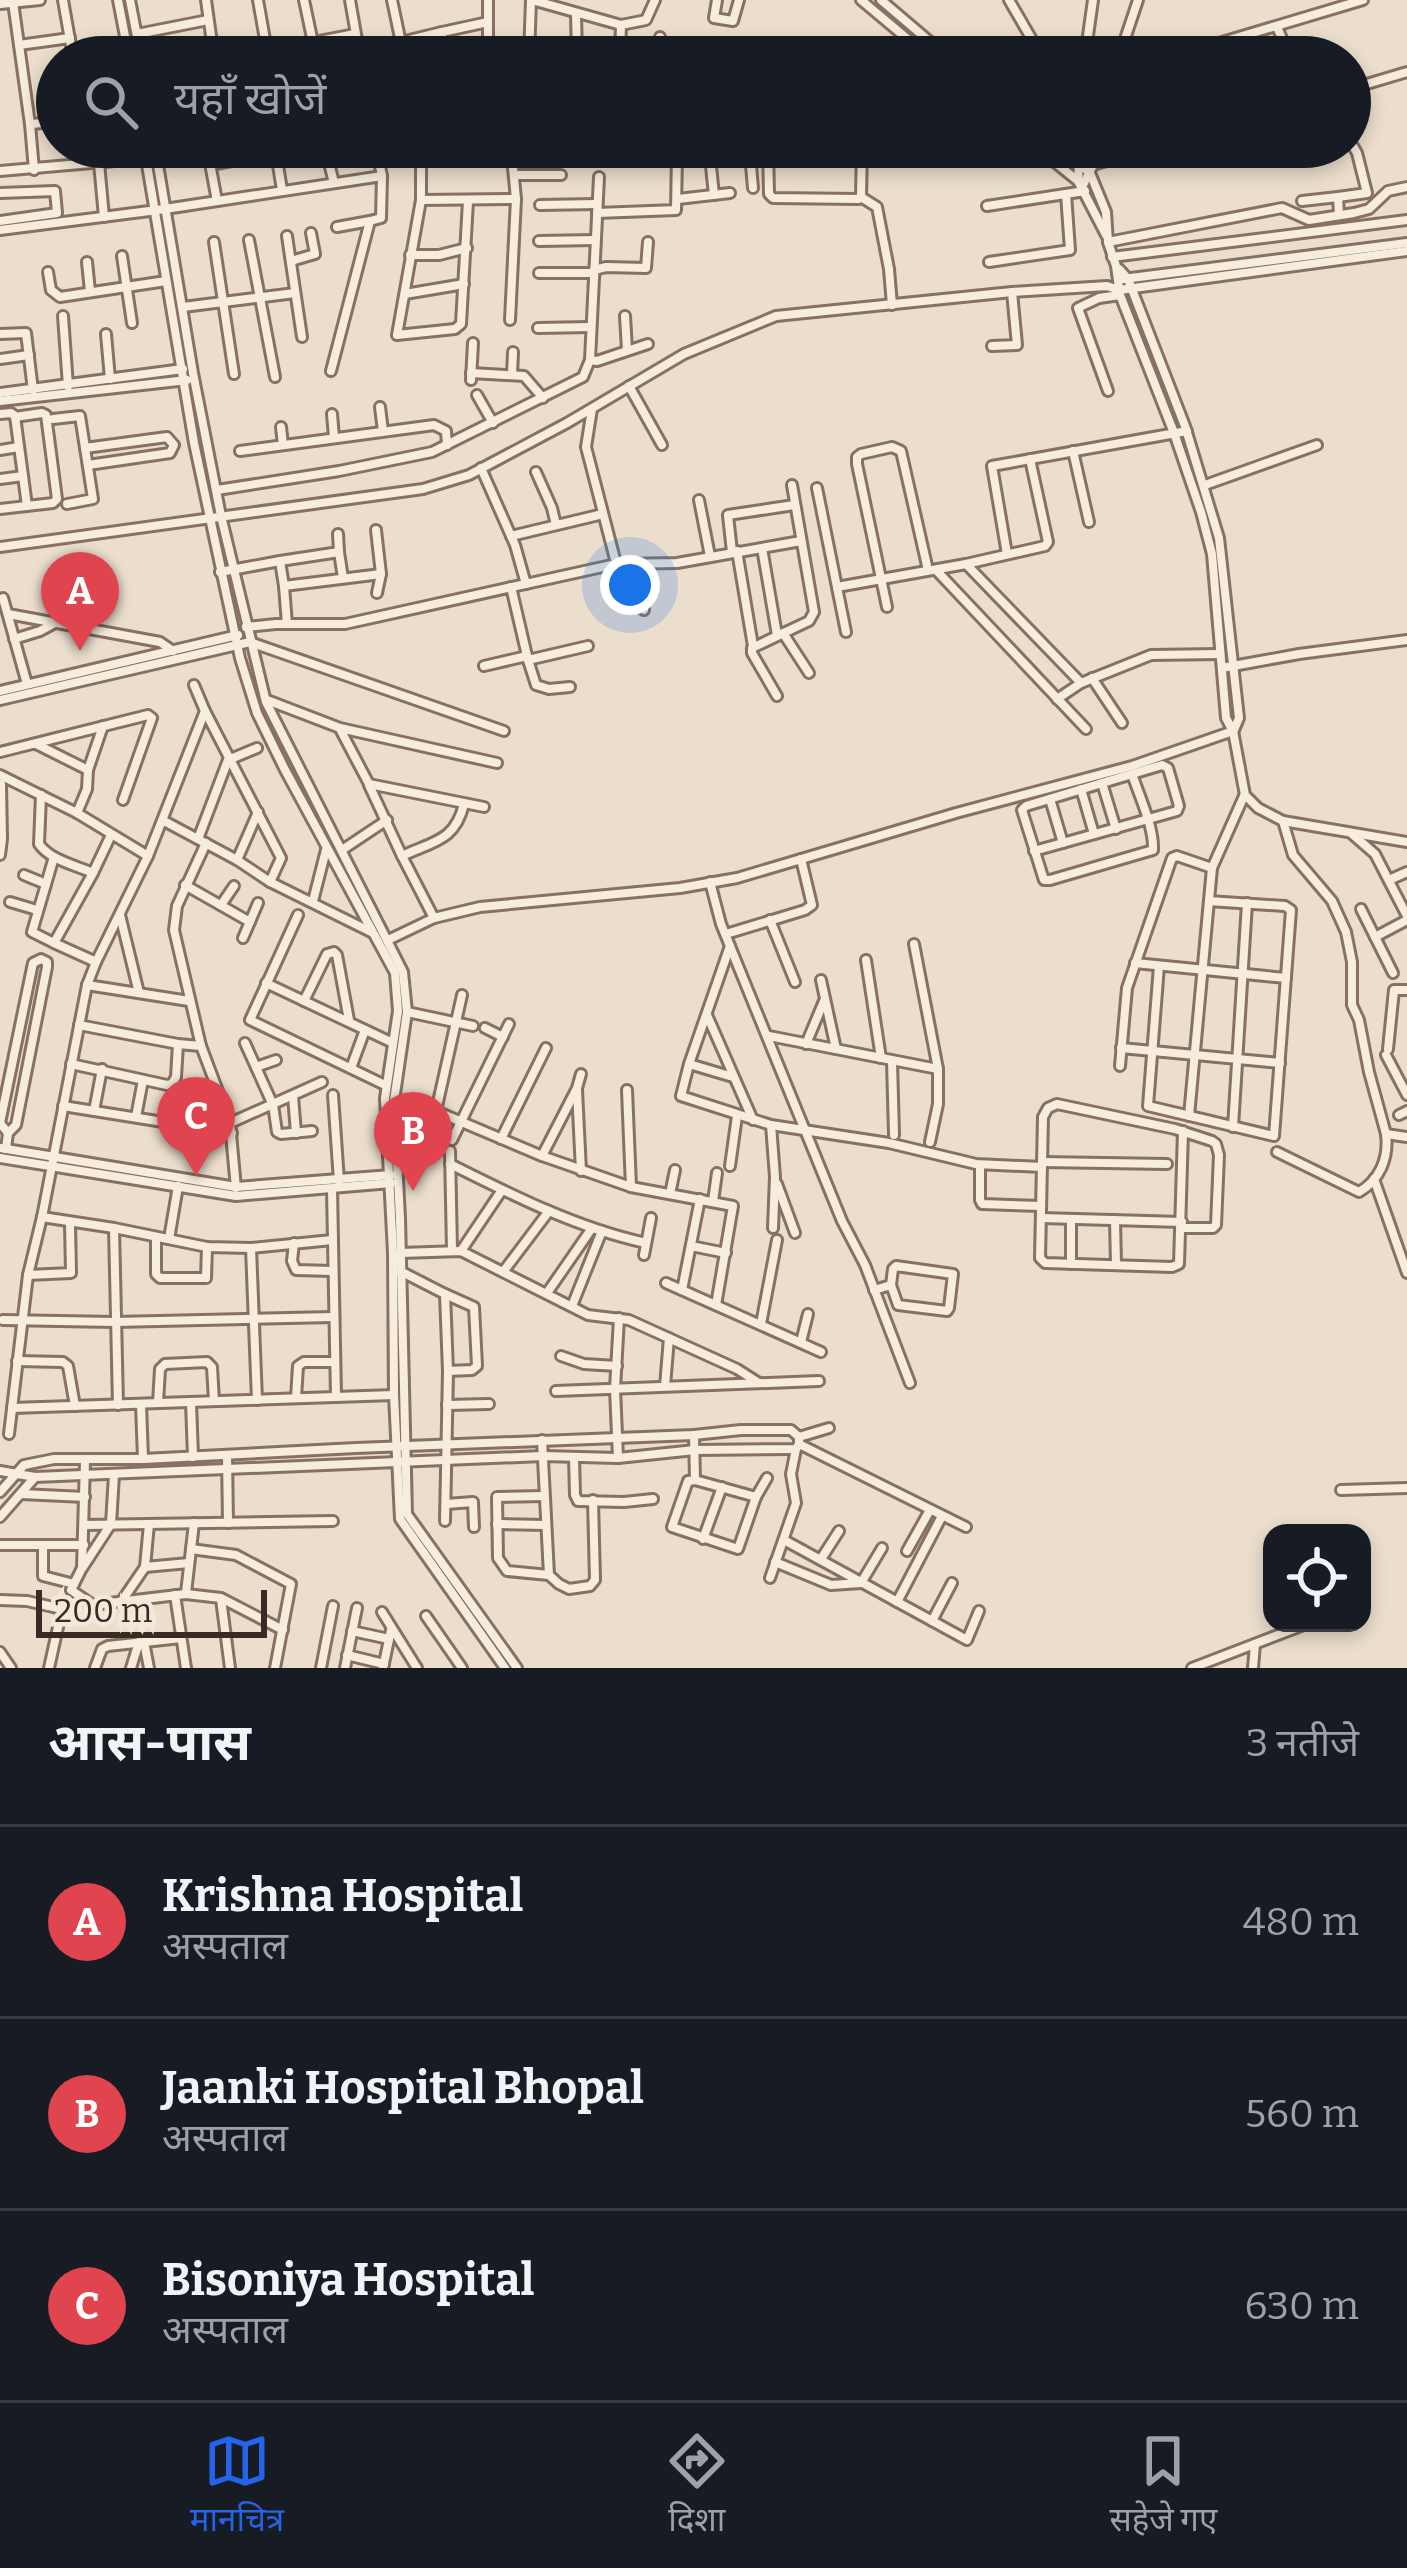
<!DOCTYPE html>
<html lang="hi">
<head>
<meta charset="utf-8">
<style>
  body { margin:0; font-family:Bitter,"Noto Sans Devanagari",serif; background:#242831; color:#f1f3f6 }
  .controls { position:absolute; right:36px; bottom:36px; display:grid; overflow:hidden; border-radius:24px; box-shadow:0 6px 18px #0003 }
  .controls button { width:108px; height:108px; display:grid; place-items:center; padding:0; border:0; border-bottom:3px solid #363941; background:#171b24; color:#f1f3f6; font:60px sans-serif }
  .scale { position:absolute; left:36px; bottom:30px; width:231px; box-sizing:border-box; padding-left:12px; border:6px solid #392b23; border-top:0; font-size:33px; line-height:42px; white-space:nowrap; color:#392b23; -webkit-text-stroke:9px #f3e9db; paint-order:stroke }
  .you { position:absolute; left:630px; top:585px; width:42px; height:42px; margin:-30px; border:9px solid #fff; border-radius:50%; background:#1a73e8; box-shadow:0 0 0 18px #1a73e833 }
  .badge { display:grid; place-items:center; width:78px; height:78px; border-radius:50%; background:#2563eb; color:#fff; font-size:39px; font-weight:700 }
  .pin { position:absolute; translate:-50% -99px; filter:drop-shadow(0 3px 6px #0008) }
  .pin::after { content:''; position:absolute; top:63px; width:42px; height:36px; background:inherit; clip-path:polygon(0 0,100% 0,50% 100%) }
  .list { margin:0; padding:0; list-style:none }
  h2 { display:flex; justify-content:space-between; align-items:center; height:156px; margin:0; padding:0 48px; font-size:51px }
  h2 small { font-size:39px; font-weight:400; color:#9ea1a6 }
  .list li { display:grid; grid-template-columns:78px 1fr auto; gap:36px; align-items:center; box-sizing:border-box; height:192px; padding:0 48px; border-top:3px solid #363941 }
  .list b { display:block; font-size:45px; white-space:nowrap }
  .list p { margin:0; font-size:39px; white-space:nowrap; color:#9ea1a6 }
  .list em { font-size:39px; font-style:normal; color:#9ea1a6 }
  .icon { flex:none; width:66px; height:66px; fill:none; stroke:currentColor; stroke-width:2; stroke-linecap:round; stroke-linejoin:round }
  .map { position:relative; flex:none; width:1407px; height:1668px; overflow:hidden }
  .search { position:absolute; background:#171b24; box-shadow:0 6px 18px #0003; left:36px; right:36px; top:36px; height:132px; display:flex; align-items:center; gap:30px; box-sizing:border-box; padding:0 42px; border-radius:66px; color:#9ea1a6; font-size:45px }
  .sheet { height:732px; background:#171b24 }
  nav { display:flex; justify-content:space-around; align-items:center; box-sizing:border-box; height:168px; border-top:3px solid #363941; background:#171b24; font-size:33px; color:#9ea1a6 }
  nav a { display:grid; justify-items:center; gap:6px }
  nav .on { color:#2563eb }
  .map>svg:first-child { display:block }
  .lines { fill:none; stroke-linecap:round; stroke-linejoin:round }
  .minor-casing { stroke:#877161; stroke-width:14 }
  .minor { stroke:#f6edde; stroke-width:8 }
</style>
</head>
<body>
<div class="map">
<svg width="1407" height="1668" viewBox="0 0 1407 1668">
  <rect width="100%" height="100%" fill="#ebdecc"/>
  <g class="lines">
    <!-- minor casing -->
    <g class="minor-casing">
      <g id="minor">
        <polyline points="63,0 73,57"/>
        <polyline points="118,0 129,57"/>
        <polyline points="130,0 141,57"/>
        <polyline points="206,0 214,57"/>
        <polyline points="258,0 267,51"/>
        <polyline points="304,0 316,57"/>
        <polyline points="350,0 360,57"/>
        <polyline points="392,0 404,57"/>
        <polyline points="532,0 621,25 646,20 655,0"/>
        <polyline points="717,0 714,18 733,21 739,0"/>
        <polyline points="861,0 929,57"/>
        <polyline points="881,0 948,57"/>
        <polyline points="1009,0 1042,57"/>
        <polyline points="13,2 30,124 57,122"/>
        <polyline points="0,4 40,0"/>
        <polyline points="576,13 577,57"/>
        <polyline points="1277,27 1290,57"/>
        <polyline points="137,34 208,20"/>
        <polyline points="660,37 660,57"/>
        <polyline points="401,42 442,32"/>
        <polyline points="690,43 690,57"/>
        <polyline points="19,45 70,38"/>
        <polyline points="720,47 720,57"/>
        <polyline points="236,57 355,34"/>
        <polyline points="441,57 442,32 488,22"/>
        <polyline points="488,57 488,0"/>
        <polyline points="529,57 531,0"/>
        <polyline points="620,57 621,25"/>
        <polyline points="1085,57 1093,0"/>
        <polyline points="1119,57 1138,0"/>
        <polyline points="1172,57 1363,0"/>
        <polyline points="1350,89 1407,72"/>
        <polyline points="30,124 34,170"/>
        <polyline points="144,147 194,443 240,658 257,713 285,770 395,973 398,1011 385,1098 393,1253 394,1395 400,1519 505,1668"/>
        <polyline points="155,147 193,373 221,516 266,702 403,972 407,1012 394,1101 400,1218 407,1514 517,1668"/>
        <polyline points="207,147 217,201"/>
        <polyline points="325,147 334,183"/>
        <polyline points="421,147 421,200 397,335 455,329 461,324 468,201"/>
        <polyline points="664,147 666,154 747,151 750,154 753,188"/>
        <polyline points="709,147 714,195"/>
        <polyline points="768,147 769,194 773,198 859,199 861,197"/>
        <polyline points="862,147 861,197 877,207 889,269 892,305"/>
        <polyline points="1036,147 1078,181 1106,235"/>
        <polyline points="1061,147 1090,173 1106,212 1108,242 1116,266 1120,295 1174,433 1201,512 1212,554 1226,718 1233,731 1245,795 1258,808 1283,821 1407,842"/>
        <polyline points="554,151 653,149"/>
        <polyline points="276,153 282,190"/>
        <polyline points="422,156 512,155"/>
        <polyline points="99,163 104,217"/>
        <polyline points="210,165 276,153 325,148"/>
        <polyline points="1093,165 1095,147"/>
        <polyline points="0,171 149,158"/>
        <polyline points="514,175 561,175"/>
        <polyline points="1078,181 1080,147"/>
        <polyline points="1082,187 1093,165 1153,147"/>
        <polyline points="0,193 55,191 57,213 0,221"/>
        <polyline points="678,199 730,193"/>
        <polyline points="421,200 516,199"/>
        <polyline points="1302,201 1338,197"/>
        <polyline points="540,205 597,204"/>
        <polyline points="987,206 1085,191"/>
        <polyline points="597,213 676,210 677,154"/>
        <polyline points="1339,215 1338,197 1367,193 1357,153 1350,141"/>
        <polyline points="337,227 370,221"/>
        <polyline points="0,230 165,209 382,176"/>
        <polyline points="287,236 302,337"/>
        <polyline points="249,240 275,377"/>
        <polyline points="539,241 595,240"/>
        <polyline points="214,242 234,374"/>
        <polyline points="1108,242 1282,208 1309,220 1354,213 1369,209 1388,191 1407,187"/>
        <polyline points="410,255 439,255 467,248"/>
        <polyline points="122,256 132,323"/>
        <polyline points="1112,257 1407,220"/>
        <polyline points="291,261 315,254 311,233"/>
        <polyline points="87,262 90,291"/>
        <polyline points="989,262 1070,250 1066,194"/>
        <polyline points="1119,269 1128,279 1185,426 1219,538 1239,718 1234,730"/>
        <polyline points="594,270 606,267 646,268 648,242"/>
        <polyline points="48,272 51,290 60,297 166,281"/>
        <polyline points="539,273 594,273"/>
        <polyline points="1123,279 1407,243"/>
        <polyline points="405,294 464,284"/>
        <polyline points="183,307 295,293"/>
        <polyline points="63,316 68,386"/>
        <polyline points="625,316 627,350"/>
        <polyline points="510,320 516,199 511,147"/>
        <polyline points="538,328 591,327"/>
        <polyline points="0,334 26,333 33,390"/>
        <polyline points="106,334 110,379"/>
        <polyline points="992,346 1017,345 1012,292"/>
        <polyline points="0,359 29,355"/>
        <polyline points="590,360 597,361 648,344"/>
        <polyline points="331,371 370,221 381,218 382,176 376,147"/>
        <polyline points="471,373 524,376 543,398"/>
        <polyline points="512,375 513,352"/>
        <polyline points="471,380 473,343"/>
        <polyline points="629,386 662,445"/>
        <polyline points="1108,391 1078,308 1099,298 1120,295"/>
        <polyline points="0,393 183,369"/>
        <polyline points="477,395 493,423"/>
        <polyline points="0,401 187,380"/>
        <polyline points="380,407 383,431"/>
        <polyline points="592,409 586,447 616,563"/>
        <polyline points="0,414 11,413 15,416 27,506"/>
        <polyline points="332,414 334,437"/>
        <polyline points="53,419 80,416 93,499 67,504"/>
        <polyline points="281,427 283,445"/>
        <polyline points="85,448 167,437 174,445 170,453 88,465"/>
        <polyline points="0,450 19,447"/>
        <polyline points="240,451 434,425 446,431 447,445"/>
        <polyline points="1073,451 1089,522"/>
        <polyline points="481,468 515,545 526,584"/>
        <polyline points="536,472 552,508 556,525"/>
        <polyline points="0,479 23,476"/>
        <polyline points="1205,485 1317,445"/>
        <polyline points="817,488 846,632"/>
        <polyline points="217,490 339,471 432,452 583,377 590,360 599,177"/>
        <polyline points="699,500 710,556"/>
        <polyline points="0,509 53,503 57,499 46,415 42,413 15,417"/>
        <polyline points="376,530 381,574 377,593"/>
        <polyline points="338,534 339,552"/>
        <polyline points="511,536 603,514"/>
        <polyline points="0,547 423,489 469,475 567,423 684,354 776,316 1012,292 1107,286 1119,290 1407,251"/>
        <polyline points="762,548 777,635"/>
        <polyline points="737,551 753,646"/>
        <polyline points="732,552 728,515 794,505"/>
        <polyline points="1007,554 992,466 1187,431"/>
        <polyline points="966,564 1081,683 1151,655 1220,654"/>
        <polyline points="629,565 638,605 644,610"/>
        <polyline points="936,570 1086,729"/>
        <polyline points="220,572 280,561"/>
        <polyline points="343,578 339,552 280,561 284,586 381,574"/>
        <polyline points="284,586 287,624"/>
        <polyline points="511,587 528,660 536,685 549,689 570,687"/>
        <polyline points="837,587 966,564 1045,546 1048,542 1030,459"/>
        <polyline points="3,598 27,684"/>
        <polyline points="887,607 857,464 857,457 861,454 892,447 901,451 928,570"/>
        <polyline points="8,614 160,642 173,651"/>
        <polyline points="246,627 276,624 345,624 616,564 677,563 801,541"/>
        <polyline points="783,633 809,673"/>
        <polyline points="14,639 40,631 53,624"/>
        <polyline points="528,660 588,646"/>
        <polyline points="484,666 527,656"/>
        <polyline points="1222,668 1299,654 1407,640"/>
        <polyline points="1092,678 1122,723"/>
        <polyline points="0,691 238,635"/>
        <polyline points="777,696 752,653 752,648 809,621 814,612 792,485"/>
        <polyline points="1057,699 1081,683"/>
        <polyline points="0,700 250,642 504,731"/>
        <polyline points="267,700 340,728 497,763"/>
        <polyline points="340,729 369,784 484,807"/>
        <polyline points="36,744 88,770 103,726"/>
        <polyline points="0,752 148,715 152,718 123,800"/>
        <polyline points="0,775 77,813 87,789 88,770"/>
        <polyline points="1102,783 1116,829"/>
        <polyline points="369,785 402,856 434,918"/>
        <polyline points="1081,789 1094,834"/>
        <path d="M41,795l-2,49c11,16 36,21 54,29l18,-38"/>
        <polyline points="1050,799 1063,843"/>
        <polyline points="77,813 148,856 205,711 194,685"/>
        <polyline points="164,821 237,860 270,882 281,858 205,711"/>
        <polyline points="1283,821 1293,855 1332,901 1346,932 1352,962 1352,1005 1359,1020 1369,1072 1386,1134"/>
        <polyline points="1352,834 1375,854 1407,916"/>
        <polyline points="198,839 228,760 257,748"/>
        <polyline points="206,843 177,906 174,930 201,1046 230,1123 236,1188"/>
        <polyline points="342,850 387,820"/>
        <path d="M1034,851l143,-40 2,-5 -11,-38 -6,-3 -136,41 -4,4 21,67 1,3h6l103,-30c1,-23 -13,-52 -21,-76"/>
        <polyline points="0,855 2,839 1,784"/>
        <path d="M402,856c32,-15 53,-15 62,-52"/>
        <polyline points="54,857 32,932 54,943"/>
        <polyline points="237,860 258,812"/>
        <polyline points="93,873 54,943 96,962 148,856"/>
        <polyline points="24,875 46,884"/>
        <polyline points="1389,880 1407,872"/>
        <polyline points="270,882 371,932"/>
        <polyline points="710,882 721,924 842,1221 865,1265 910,1383"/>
        <polyline points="185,885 250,922"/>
        <polyline points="313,901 326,850"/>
        <polyline points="10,902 37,910"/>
        <polyline points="221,905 234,886"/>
        <polyline points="1361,909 1393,973"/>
        <polyline points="120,915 139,993"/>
        <polyline points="298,915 250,1020 385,1085"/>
        <polyline points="770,920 795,982"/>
        <polyline points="726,934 805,910 812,905 801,859"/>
        <polyline points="1375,937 1407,920"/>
        <polyline points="243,938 258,903"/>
        <polyline points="388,940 434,918 480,907 680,888 737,878 956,813 1132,766 1233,731"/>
        <polyline points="914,944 938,1069 938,1104 930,1142"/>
        <polyline points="730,946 689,1064 681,1096 771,1125 889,1143 976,1164 1042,1167"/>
        <polyline points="866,960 881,1058"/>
        <polyline points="1135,963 1286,978"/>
        <polyline points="1159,966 1148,1106 1274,1136 1291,910 1285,906 1209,901"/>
        <polyline points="821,980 836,1049"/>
        <polyline points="266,983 393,1043"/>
        <polyline points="87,985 189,1001"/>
        <polyline points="304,1001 327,954 334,952 337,955 349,1020"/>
        <polyline points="407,1012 473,1026"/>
        <polyline points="707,1015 753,1120"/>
        <polyline points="79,1025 178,1044 201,1046"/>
        <polyline points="485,1028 503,1037"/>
        <polyline points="769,1036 938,1069"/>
        <polyline points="245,1043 273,1105 277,1132 281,1134 312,1131"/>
        <polyline points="806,1044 824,1001"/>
        <polyline points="1121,1048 1280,1063"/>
        <polyline points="1388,1049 1394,990 1407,990"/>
        <polyline points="1386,1055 1407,1095"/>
        <polyline points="892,1061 894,1135"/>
        <polyline points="71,1064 167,1085 172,1084 176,1077 178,1044"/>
        <polyline points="689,1064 733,1077"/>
        <polyline points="1120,1066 1127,988 1172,858 1177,856 1212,868"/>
        <polyline points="256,1067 276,1060"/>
        <polyline points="351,1068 365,1030"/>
        <polyline points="577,1090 581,1171"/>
        <polyline points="627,1090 631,1187"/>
        <polyline points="333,1095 339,1181"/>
        <polyline points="293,1096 296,1133"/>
        <polyline points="168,1102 208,1106 222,1100"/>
        <polyline points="394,1102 438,1112 542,1156 631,1187 733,1206 716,1305"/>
        <polyline points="63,1106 232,1133"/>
        <polyline points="94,1111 102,1069"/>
        <polyline points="436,1111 462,995"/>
        <polyline points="1399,1115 1407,1111"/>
        <polyline points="1189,1116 1212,868 1244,796"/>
        <polyline points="136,1117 143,1080"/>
        <polyline points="230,1123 322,1082"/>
        <polyline points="771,1125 775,1177 773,1228"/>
        <polyline points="1233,1127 1247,903"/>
        <polyline points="501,1139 546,1048"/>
        <polyline points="452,1140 509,1024"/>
        <polyline points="0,1148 236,1187 391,1175"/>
        <polyline points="6,1149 8,1133 16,1125 47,967 47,962 41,959 33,963 0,1123 8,1133"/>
        <polyline points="450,1151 452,1250"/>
        <path d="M1277,1152l82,40c21,-12 30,-34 27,-58l21,3"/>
        <polyline points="542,1156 577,1088 581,1074"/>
        <polyline points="0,1158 236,1196 391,1183"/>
        <polyline points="1042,1162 1167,1164"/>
        <path d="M450,1164c62,31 127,64 196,79"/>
        <polyline points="980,1165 980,1200 982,1204 1041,1206"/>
        <polyline points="730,1166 737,1116"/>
        <polyline points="1374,1179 1407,1273"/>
        <polyline points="777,1184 795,1233"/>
        <polyline points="332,1189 336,1397"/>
        <polyline points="670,1194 675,1170"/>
        <polyline points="713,1201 717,1173"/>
        <polyline points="42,1217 114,1228 207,1247 251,1248 332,1240"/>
        <polyline points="1041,1218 1182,1222"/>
        <polyline points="1115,1220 1116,1265"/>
        <polyline points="114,1228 118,1405"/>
        <polyline points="1182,1228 1213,1228 1216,1225 1219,1155 1216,1144 1212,1141 1175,1129 1057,1104 1048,1108 1043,1117 1040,1258 1045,1263 1172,1267 1179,1264 1183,1131"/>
        <polyline points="156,1237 156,1274 160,1278 206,1278 207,1247"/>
        <polyline points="169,1239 178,1186"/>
        <polyline points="294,1243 292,1261 296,1270 333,1271"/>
        <polyline points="691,1246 726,1253"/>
        <polyline points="251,1248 257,1400"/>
        <polyline points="461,1251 502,1190"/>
        <polyline points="400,1253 461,1251 588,1315 629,1320 737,1369 759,1383"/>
        <polyline points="644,1255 651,1218"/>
        <polyline points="1071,1264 1071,1219"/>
        <polyline points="400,1271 445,1294 448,1371 445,1521"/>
        <polyline points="503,1272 549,1211"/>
        <polyline points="28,1275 71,1273 70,1223"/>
        <polyline points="666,1283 821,1352"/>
        <polyline points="682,1290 700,1199"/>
        <polyline points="874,1290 891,1285 893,1269 896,1266 953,1274 949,1308 947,1311 898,1305 891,1285"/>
        <polyline points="547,1293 592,1228"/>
        <polyline points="445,1294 474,1307 477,1366 472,1370 448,1371"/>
        <polyline points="572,1306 602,1231"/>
        <polyline points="3,1320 115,1322 334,1317"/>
        <polyline points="761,1324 777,1240"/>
        <polyline points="801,1342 808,1314"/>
        <polyline points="561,1356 584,1364 617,1366"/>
        <polyline points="17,1361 63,1362 68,1366 75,1406"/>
        <polyline points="665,1386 669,1338"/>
        <polyline points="556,1391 819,1381"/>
        <polyline points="296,1398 298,1366 304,1362 335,1362"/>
        <polyline points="191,1402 193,1457"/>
        <polyline points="158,1403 160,1369 165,1364 207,1362 212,1367 214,1401"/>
        <polyline points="141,1404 143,1459"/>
        <polyline points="447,1405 489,1404"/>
        <polyline points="12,1408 394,1395"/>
        <polyline points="9,1434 28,1275 42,1217 87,985 96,962"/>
        <polyline points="694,1435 695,1480 756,1497 738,1549 672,1527 688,1481 695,1480"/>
        <polyline points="799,1437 829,1428"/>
        <polyline points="542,1440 549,1575"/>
        <polyline points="799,1444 966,1527"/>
        <polyline points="227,1455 228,1523"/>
        <polyline points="574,1457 575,1495 578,1501 624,1502 653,1499"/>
        <polyline points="618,1458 615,1389 619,1318"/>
        <polyline points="85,1461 82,1568 71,1590 93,1605 186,1594 221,1598 283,1630"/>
        <polyline points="0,1471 35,1477 543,1456 618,1458 695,1450 796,1449 799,1444 799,1437 791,1430 741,1430 694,1435 356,1448 143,1459 54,1459 24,1465 0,1492"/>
        <polyline points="1341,1490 1407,1488"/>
        <polyline points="21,1494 85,1497"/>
        <polyline points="544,1496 497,1497 498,1558 507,1571 549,1575 559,1584 569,1589 590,1586 595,1580 593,1500"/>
        <polyline points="756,1497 767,1478"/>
        <polyline points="446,1504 473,1502 474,1527"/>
        <polyline points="0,1517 35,1477"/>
        <polyline points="497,1524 545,1525"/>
        <polyline points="85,1525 333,1521"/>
        <polyline points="703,1539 722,1487"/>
        <polyline points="784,1540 967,1640 979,1611"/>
        <polyline points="0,1545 84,1545"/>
        <polyline points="43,1545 43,1576 74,1584"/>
        <polyline points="191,1549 236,1555 291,1584 275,1668"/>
        <polyline points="907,1551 930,1510"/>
        <polyline points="821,1559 839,1531"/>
        <polyline points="775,1562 831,1585 861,1583 882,1548"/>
        <polyline points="83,1567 111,1524 114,1475"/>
        <polyline points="145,1567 189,1563"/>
        <polyline points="770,1578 796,1503 791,1474 796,1449"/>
        <polyline points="186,1593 194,1523"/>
        <polyline points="175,1595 186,1668"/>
        <polyline points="221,1599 230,1668"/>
        <polyline points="0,1600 27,1601 62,1609 49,1668"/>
        <polyline points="121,1602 145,1567 149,1524"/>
        <polyline points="897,1602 942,1516"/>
        <polyline points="382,1612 417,1668"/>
        <polyline points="426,1616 462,1668"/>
        <polyline points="932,1621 952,1583"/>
        <polyline points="352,1631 389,1639"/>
        <polyline points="144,1642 149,1668"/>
        <polyline points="0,1652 11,1668"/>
        <polyline points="347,1655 384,1664"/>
        <polyline points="95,1668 102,1649 108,1646 181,1638"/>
        <polyline points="131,1668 139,1642"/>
        <polyline points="321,1668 333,1606"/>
        <polyline points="345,1668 357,1608"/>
        <polyline points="383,1668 391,1630"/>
        <polyline points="1192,1668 1309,1623"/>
        <polyline points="1253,1668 1255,1644"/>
      </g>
    </g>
    <!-- minor -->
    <use href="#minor" class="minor"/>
  </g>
</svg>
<div class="controls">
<button><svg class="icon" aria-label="locate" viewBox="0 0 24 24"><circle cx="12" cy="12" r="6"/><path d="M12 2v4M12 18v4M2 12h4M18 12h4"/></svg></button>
</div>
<div class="scale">200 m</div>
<div class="you"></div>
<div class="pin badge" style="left:80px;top:651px;background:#e0444e">A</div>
<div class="pin badge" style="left:413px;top:1191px;background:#e0444e">B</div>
<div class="pin badge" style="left:196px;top:1176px;background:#e0444e">C</div>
<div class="search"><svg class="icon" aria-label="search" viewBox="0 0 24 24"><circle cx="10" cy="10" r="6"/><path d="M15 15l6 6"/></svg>यहाँ खोजें</div>
</div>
<section class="sheet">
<h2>आस-पास<small>3 नतीजे</small></h2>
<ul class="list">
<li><span class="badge" style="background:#e0444e">A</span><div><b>Krishna Hospital</b><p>अस्पताल</p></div><em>480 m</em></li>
<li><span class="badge" style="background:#e0444e">B</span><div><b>Jaanki Hospital Bhopal</b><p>अस्पताल</p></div><em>560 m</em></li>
<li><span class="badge" style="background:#e0444e">C</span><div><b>Bisoniya Hospital</b><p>अस्पताल</p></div><em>630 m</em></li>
</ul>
</section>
<nav>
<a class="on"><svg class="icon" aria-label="map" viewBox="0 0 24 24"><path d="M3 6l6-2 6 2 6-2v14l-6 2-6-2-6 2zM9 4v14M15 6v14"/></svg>मानचित्र</a>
<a><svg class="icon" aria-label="directions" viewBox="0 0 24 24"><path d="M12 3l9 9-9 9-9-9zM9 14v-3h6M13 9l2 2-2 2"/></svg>दिशा</a>
<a><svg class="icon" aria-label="saved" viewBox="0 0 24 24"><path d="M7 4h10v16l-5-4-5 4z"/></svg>सहेजे गए</a>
</nav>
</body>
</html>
